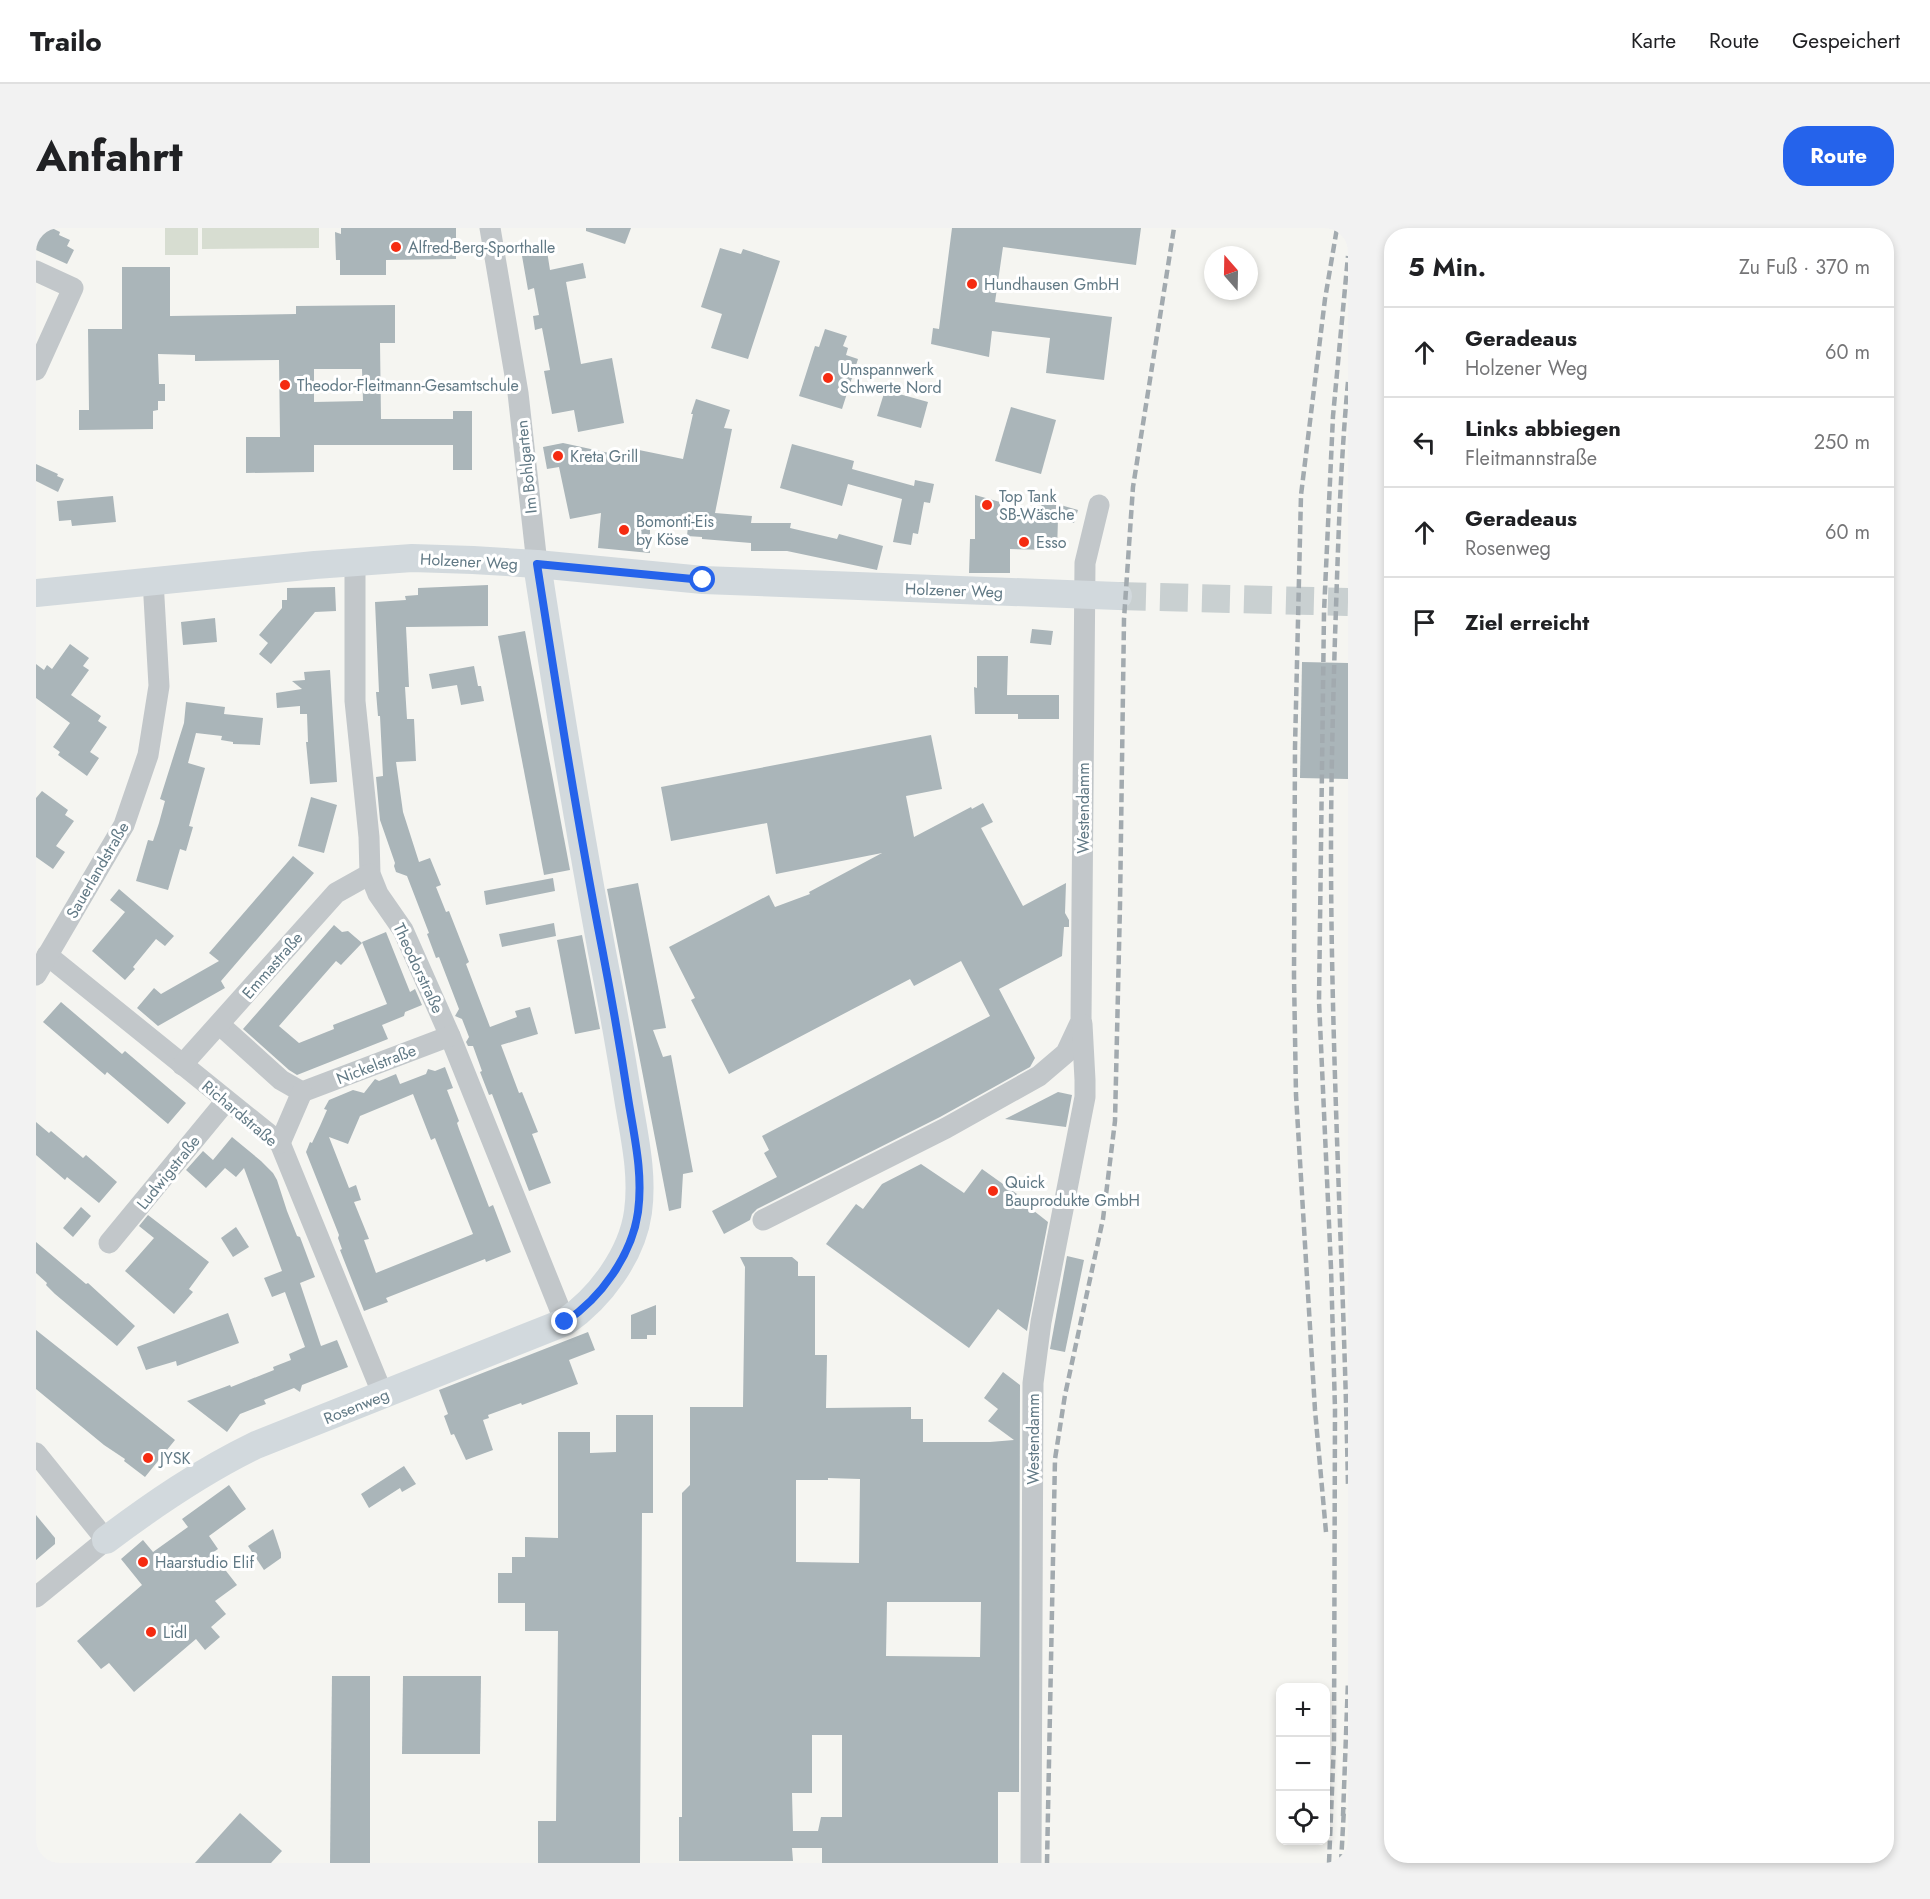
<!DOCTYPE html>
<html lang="de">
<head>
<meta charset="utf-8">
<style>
  body { margin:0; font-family:Jost,sans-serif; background:#f2f2f2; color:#202124 }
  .controls { position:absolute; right:18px; bottom:18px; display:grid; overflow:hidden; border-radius:12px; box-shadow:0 3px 9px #0003 }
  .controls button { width:54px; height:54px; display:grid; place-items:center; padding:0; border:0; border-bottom:2px solid #e0e0e0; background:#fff; color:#202124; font:30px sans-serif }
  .compass { position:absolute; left:1168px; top:18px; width:54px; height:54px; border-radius:50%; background:#fff; box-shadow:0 3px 9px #0003; rotate:340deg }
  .stop { position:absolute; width:18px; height:18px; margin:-14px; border:4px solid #2563eb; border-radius:50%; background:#fff }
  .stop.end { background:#2563eb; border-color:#fff; box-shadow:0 2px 6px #0008 }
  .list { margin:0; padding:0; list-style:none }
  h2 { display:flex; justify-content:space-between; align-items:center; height:78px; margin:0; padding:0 24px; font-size:26px }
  h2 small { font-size:20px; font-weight:400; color:#757577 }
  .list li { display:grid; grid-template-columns:39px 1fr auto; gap:18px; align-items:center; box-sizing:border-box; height:90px; padding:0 24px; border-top:2px solid #e0e0e0 }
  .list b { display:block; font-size:22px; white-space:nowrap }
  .list p { margin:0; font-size:20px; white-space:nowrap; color:#757577 }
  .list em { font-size:20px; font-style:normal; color:#757577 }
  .icon { flex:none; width:33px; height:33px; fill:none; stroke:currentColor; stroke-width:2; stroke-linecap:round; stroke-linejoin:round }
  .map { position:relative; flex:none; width:1312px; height:1635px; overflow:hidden; border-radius:24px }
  header { display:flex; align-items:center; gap:36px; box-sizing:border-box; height:84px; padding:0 30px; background:#fff; border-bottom:2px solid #e0e0e0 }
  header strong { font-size:28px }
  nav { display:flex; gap:33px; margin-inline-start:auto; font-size:21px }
  .intro { display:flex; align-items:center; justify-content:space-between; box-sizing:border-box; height:144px; padding:0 36px }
  h1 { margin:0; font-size:42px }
  .button { padding:15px 27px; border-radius:24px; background:#2563eb; color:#fff; font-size:21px; font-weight:700 }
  main { display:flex; gap:36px; padding:0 36px }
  aside { flex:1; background:#fff; border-radius:24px; box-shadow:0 3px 9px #0003 }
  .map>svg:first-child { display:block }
  .green { fill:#d7ddd1 }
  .building { fill:#aab5b9; fill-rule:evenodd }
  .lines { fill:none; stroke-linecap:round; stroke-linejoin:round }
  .secondary-tunnel { stroke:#c9d0d1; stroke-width:28; stroke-dasharray:28 14; stroke-linecap:butt }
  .street { stroke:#c2c7ca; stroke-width:21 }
  .secondary { stroke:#d2d9dd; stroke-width:28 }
  .rail { stroke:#a2aaaf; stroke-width:4.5; stroke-dasharray:9 4.5; stroke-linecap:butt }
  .route { stroke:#2563eb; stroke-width:8 }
  .poi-dot { fill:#f52b11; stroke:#fff; stroke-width:2 }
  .labels { text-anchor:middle; stroke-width:6; stroke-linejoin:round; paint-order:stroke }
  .poi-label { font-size:16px; fill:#617985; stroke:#fff; text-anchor:start }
  .street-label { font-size:16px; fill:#617985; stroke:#fff }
</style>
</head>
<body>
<header>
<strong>Trailo</strong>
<nav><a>Karte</a><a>Route</a><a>Gespeichert</a></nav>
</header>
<div class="intro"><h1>Anfahrt</h1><a class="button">Route</a></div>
<main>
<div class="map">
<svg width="1312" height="1635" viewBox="0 0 1312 1635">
  <rect width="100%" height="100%" fill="#f5f5f1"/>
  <!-- green -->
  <g class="green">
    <rect x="129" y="0" width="33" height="27"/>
    <polygon points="166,0 283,0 283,20 166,21"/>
  </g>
  <!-- building -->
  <g class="building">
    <polygon points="0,0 16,0 24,4 23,7 34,12 31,18 38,22 31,36 0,22"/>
    <polygon points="305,0 420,0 420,31 350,32 350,47 304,47 304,32 300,32 299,4 305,6"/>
    <polygon points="550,0 595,0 589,16 550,3"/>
    <polygon points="916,0 1105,0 1100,37 967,19 959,74 1076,89 1068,152 1010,145 1014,110 956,103 953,129 895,116 897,100 903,101"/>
    <polygon points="684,20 705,26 707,21 744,33 712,131 675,120 686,86 665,79"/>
    <polygon points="511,23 514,42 547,35 550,50 530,54 545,136 576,130 588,195 542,204 538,182 516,186 508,143 514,142 506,100 499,102 497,88 503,87 498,60 492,62 486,28"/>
    <path d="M86,39h48v49l126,-2v-8l99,-1v38h-15l1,76h72v-8h19v59h-19v-25h-139v27l-68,1v-36h34l-1,-77 -84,1v-6l-37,-1 1,30h6v17h-7v9l-5,1v18l-74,1v-20h10l-1,-81h34zM278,141h48l1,32 -49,1z"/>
    <polygon points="789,101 811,108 807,118 812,120 810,127 822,131 806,181 763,168 779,118 783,119"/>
    <polygon points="849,162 892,174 885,200 841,188"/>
    <polygon points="660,171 694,182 688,200 696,201 679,285 716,288 715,295 755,295 754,300 801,311 803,306 847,318 841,342 751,323 715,323 715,315 666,311 666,309 651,308 652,298 614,294 614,325 562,320 565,285 534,291 523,239 511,241 507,219 527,215 573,225 572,230 601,236 603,222 647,231 657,186 655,186"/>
    <polygon points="975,179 1020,192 1005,246 959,233"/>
    <polygon points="756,216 818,233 816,241 878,258 879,252 898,256 894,275 888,274 882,306 877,305 875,317 857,314 866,271 812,256 806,278 744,260"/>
    <polygon points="0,236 22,246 21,248 28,251 22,264 0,253"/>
    <polygon points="939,267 964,274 964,290 1002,290 1007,272 1042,282 1038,295 1022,291 1021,322 974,321 974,345 933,345 934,311 939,311"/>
    <polygon points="77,268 80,294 36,298 35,292 23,293 21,273"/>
    <polygon points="452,357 452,398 370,399 373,459 369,459 371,491 378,491 380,533 360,534 367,584 383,634 394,630 405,657 400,659 410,684 413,683 433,734 430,736 454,799 481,789 479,783 494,779 502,806 465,817 483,865 486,864 502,904 496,906 515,955 493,963 456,866 453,867 444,844 446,843 437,818 432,818 430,814 433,809 426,791 419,788 423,781 403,729 400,730 391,706 393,705 371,648 360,644 358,638 359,635 344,592 340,549 347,548 344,488 342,488 340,464 343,464 339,374 370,372 369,368 382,367 382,360"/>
    <polygon points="299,359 300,383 279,384 235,436 223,426 232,415 223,407 246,380 246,372 251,372 251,360"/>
    <polygon points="179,390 181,414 147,417 145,394"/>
    <polygon points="996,401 1017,403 1015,417 994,415"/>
    <polygon points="489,403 534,642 508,647 462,408"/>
    <polygon points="34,416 53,430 47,438 53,442 35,467 65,488 62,493 71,499 54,524 63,530 51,548 22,527 24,524 17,519 34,495 0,470 0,436 8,442 11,437 16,441"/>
    <polygon points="941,428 972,428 971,467 1023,467 1023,491 982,491 982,486 939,486 938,459 941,460"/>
    <polygon points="1266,434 1312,435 1312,551 1264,550"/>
    <polygon points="438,438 442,458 445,458 448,473 425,477 421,457 396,461 393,446"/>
    <polygon points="294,442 301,554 274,556 270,514 272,514 271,486 264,486 264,478 241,480 240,465 266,461 256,453 269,452 268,444"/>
    <polygon points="150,474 189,479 188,486 227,490 224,517 197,516 197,514 185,512 186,508 160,505 152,535 169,540 153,598 157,599 150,623 144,621 132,662 100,653 112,612 117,613 123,595 129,573 124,571 148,495"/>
    <polygon points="895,507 906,561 870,568 878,609 935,579 936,581 947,575 957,594 945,600 987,678 1030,655 1029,685 1033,692 1033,699 1028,699 1026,728 963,761 999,830 994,839 904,889 721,981 716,986 714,992 688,1006 676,983 741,949 728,925 733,922 726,908 954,788 925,733 878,758 874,751 693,846 655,772 659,770 633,719 733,667 739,679 774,666 773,664 846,625 740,646 731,595 635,613 625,559"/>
    <polygon points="6,563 32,582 29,587 38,593 20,618 29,624 17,641 0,629 0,570"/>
    <polygon points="275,569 301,577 288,625 262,618"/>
    <polygon points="257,628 278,645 185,753 189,760 122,798 101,780 118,760 125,766 183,733 173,725"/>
    <polygon points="517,650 519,663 450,677 448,663"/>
    <polygon points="602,655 630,800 617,802 627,829 635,827 657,944 647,946 645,980 633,983 571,661"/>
    <polygon points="83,661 138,708 129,718 120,711 97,739 99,741 89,752 56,723 89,684 74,672"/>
    <polygon points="518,695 520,708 466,719 463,706"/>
    <polygon points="298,697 306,704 312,703 326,715 305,737 300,733 243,798 263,815 298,801 297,797 351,776 326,714 350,704 374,764 379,761 386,777 369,784 368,788 346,797 352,811 261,847 253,842 207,801"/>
    <polygon points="546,707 564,801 539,806 521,712"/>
    <polygon points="25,774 86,826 89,823 150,875 132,896 71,844 69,847 7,794"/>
    <path d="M409,839l8,21 -6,2 12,31 -2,2 2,6 30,78 4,-2 18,47 -25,10 -1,-3 -99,39 2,4 -24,9 -24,-61 2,-1 -4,-11 1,-3 -33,-83 4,-10 2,1 8,-17 7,-16 -3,-1 5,-9 24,-10 11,3 11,-14 4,2 17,-7 4,10 26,-10 2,-5 7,2zM377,866l18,46 4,-2 38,96 -97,39 -12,-33 5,-1 -15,-37 7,-2 -5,-15 -7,3 -20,-51 19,7 12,-28z"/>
    <polygon points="1022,864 1036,867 1030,899 969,891"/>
    <polygon points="0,894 13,905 15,903 47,930 50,927 81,954 63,975 31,949 29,952 0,927"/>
    <polygon points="196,909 225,933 237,945 241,952 251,983 261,1008 264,1009 279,1049 264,1055 285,1118 301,1112 312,1139 266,1157 264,1164 258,1160 228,1172 230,1176 204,1186 191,1204 151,1173 194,1157 195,1159 238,1142 237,1139 255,1132 253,1126 269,1119 249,1064 236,1069 228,1050 246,1043 208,940 200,949 189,940 170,960 150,942 167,923 177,932"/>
    <polygon points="885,936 928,965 946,941 981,966 979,968 1012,994 991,1103 962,1081 933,1120 790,1016 820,976 827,981 846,956"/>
    <polygon points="45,979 55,988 37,1009 27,1000"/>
    <polygon points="112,987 173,1034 153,1061 157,1064 138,1086 89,1043 118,1010 103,998"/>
    <polygon points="200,999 213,1019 197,1029 185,1010"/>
    <polygon points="0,1014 50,1056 52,1055 99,1098 81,1118 19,1066 10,1057 11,1055 0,1045"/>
    <polygon points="1031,1028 1048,1032 1029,1124 1014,1121"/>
    <path d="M704,1029h52l6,5v14h17v79h12l-1,53 85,-1v12h12v23h67l24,-2 -26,-19 10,-12 -14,-11 19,-26 17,13 -1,407h-21v71h-176v-15h-30l1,13h-114v-44h3v-324l8,-8v-78h53l2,-140zM792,1250l32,1 -1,84 -63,-1v-82h32zM851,1374h94l-1,55 -94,-1zM776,1507h30v82h-21l-3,14h-25l-1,-38h20z"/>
    <polygon points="620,1077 620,1107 611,1107 611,1111 595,1111 595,1087"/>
    <polygon points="192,1085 203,1115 141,1138 140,1133 110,1142 101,1119"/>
    <polygon points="0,1102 139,1212 109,1249 88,1233 89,1231 68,1217 0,1161"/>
    <polygon points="552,1104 559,1122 533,1132 542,1156 486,1177 485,1175 452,1187 453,1190 447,1192 457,1222 430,1232 418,1206 415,1207 408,1188 412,1186 403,1162"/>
    <polygon points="580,1187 617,1187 617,1285 606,1285 604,1635 502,1635 502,1593 520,1593 522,1403 489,1403 489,1375 462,1375 462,1345 476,1345 476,1329 489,1329 489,1309 522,1310 522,1204 554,1204 554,1225 580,1224"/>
    <polygon points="368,1238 380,1256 366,1264 364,1260 333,1280 325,1266"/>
    <polygon points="193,1257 210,1281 173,1308 182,1321 176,1325 201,1357 179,1373 190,1386 175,1399 184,1409 169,1422 160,1411 98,1464 73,1435 65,1441 41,1413 106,1357 85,1331 107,1312 117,1324 152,1299 146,1291"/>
    <polygon points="0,1287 19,1310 19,1316 0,1332"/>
    <polygon points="237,1301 245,1325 245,1330 228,1342 212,1318"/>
    <polygon points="296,1448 334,1448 334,1635 294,1635"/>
    <polygon points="367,1448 445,1448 444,1526 366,1526"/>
    <polygon points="204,1585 246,1623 235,1635 159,1635"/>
  </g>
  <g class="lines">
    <!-- secondary-tunnel -->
    <polyline class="secondary-tunnel" points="1082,368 1312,374"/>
    <!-- street -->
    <g class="street">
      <polyline points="454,0 482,165 501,336"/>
      <polyline points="0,43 37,60 0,142"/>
      <polyline points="319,333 319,473 333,609 334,646 342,666 367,702 414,808 529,1094"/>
      <polyline points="11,727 244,915 347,1167"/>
      <polyline points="0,747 88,597 112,527 123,458 117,352"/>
      <polyline points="184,797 245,852 266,864"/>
      <polyline points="146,837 300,665 334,646"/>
      <polyline points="266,864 414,808"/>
      <polyline points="244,915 266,864"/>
      <polyline points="727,992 910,900 1003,848 1030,825 1045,793 1049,335 1063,277"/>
      <polyline points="73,1015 190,873"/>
      <polyline points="0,1225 70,1312 0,1369"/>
      <polyline points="995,1635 997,1155 1005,1094 1049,869 1049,852 1046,796"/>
    </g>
    <!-- secondary -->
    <g class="secondary">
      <polyline points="0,365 279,337 376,330 437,332 501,336 667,352 1082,368"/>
      <path d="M70,1312c48,-36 96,-69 150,-95l309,-123c35,-24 67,-67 73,-110 5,-37 -3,-72 -9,-108 -8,-51 -17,-101 -27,-152 -24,-129 -45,-258 -65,-388"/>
    </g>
    <!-- rail -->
    <g class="rail">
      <path d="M1312,154c-8,85 -10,170 -13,255 -2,70 -4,141 -4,211 0,213 13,426 17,639"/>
      <polyline points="1290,1304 1279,1182 1260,867 1258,748 1259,519 1265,267 1289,71 1301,0"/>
      <polyline points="1307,1588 1312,1453"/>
      <polyline points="1011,1635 1019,1231 1029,1167 1067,991 1079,893 1084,677 1088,391 1097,259 1138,0"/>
      <polyline points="1293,1635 1298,1514 1299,1181 1295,1040 1283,773 1288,384 1297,188 1312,28"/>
      <polyline points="1305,1635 1308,1580"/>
    </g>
  </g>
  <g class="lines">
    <!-- route -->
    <path class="route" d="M529,1094c36,-24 67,-67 73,-110 5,-37 -3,-72 -9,-108 -8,-52 -17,-104 -27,-156 -25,-128 -45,-256 -65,-384l166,16"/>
  </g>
  <!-- markers -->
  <g class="poi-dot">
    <circle cx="360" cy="19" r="6"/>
    <circle cx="936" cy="56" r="6"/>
    <circle cx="792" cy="150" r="6"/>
    <circle cx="249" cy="157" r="6"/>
    <circle cx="522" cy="228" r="6"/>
    <circle cx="951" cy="277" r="6"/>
    <circle cx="588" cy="302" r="6"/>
    <circle cx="988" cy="314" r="6"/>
    <circle cx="957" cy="963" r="6"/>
    <circle cx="112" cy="1230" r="6"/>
    <circle cx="107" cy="1334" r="6"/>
    <circle cx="115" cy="1404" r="6"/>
  </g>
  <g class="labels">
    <!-- poi labels -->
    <g class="poi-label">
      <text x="372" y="25">Alfred-Berg-Sporthalle</text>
      <text x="948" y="62">Hundhausen GmbH</text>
      <text x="804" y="147">Umspannwerk<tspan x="804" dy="18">Schwerte Nord</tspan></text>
      <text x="261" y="163">Theodor-Fleitmann-Gesamtschule</text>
      <text x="534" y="234">Kreta Grill</text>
      <text x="963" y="274">Top Tank<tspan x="963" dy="18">SB-Wäsche</tspan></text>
      <text x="600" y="299">Bomonti-Eis<tspan x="600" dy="18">by Köse</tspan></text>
      <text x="1000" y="320">Esso</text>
      <text x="969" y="960">Quick<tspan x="969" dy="18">Bauprodukte GmbH</tspan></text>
      <text x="124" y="1236">JYSK</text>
      <text x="119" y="1340">Haarstudio Elif</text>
      <text x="127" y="1410">Lidl</text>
    </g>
    <!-- street labels -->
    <g class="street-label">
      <text transform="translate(490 239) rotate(-96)" y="6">Im Bohlgarten</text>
      <text transform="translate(433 333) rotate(3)" y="6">Holzener Weg</text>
      <text transform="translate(918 362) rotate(2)" y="6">Holzener Weg</text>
      <text transform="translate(1047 580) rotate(-90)" y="6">Westendamm</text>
      <text transform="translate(61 642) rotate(-60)" y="6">Sauerlandstraße</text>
      <text transform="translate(236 737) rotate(-49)" y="6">Emmastraße</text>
      <text transform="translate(383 740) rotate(65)" y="6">Theodorstraße</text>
      <text transform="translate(340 836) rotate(-21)" y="6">Nickelstraße</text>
      <text transform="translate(204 885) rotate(40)" y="6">Richardstraße</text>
      <text transform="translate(132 944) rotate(-51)" y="6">Ludwigstraße</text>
      <text transform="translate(320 1178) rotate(-22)" y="6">Rosenweg</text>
      <text transform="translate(997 1211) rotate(-90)" y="6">Westendamm</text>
    </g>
  </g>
</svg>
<div class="controls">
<button>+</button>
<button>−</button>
<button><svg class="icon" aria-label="locate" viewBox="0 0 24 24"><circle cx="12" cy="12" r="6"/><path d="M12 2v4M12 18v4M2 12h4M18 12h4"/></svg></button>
</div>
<svg class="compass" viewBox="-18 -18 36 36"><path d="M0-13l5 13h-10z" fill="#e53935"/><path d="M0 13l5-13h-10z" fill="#757577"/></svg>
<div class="stop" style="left:667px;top:352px"></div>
<div class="stop end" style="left:529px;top:1094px"></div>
</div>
<aside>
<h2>5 Min.<small>Zu Fuß · 370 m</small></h2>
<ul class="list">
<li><svg class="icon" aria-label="ahead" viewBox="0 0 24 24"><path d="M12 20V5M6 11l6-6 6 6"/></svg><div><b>Geradeaus</b><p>Holzener Weg</p></div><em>60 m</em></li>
<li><svg class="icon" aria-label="left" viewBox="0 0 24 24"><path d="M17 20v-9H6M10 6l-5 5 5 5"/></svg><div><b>Links abbiegen</b><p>Fleitmannstraße</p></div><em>250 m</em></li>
<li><svg class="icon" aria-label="ahead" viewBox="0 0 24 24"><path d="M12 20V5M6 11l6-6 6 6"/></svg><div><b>Geradeaus</b><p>Rosenweg</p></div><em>60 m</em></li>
<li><svg class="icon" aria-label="arrive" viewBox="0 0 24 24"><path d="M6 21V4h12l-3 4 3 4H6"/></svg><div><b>Ziel erreicht</b></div></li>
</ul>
</aside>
</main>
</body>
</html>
